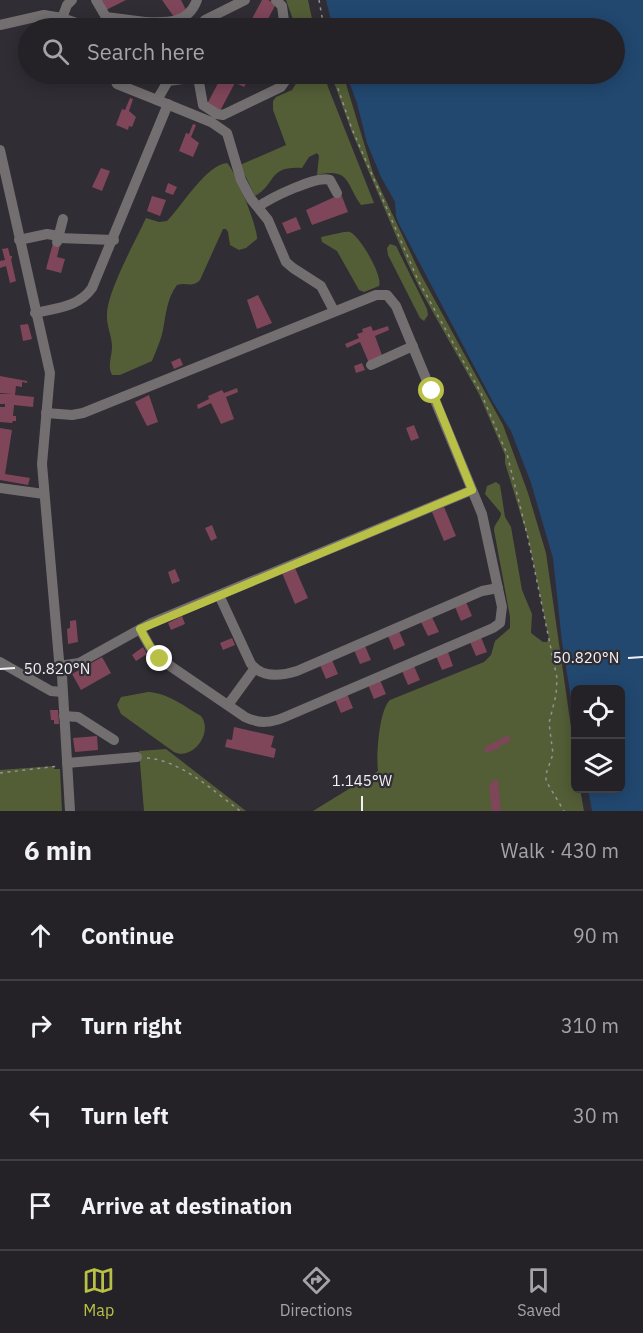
<!DOCTYPE html>
<html lang="en">
<head>
<meta charset="utf-8">
<style>
  body { margin:0; font-family:"IBM Plex Sans",sans-serif; background:#2c2a2f; color:#f1f3f6 }
  .controls { position:absolute; right:18px; bottom:18px; display:grid; overflow:hidden; border-radius:9px; box-shadow:0 3px 15px #0003 }
  .controls button { width:54px; height:54px; display:grid; place-items:center; padding:0; border:0; border-bottom:2px solid #413f44; background:#242227; color:#f1f3f6; font:30px sans-serif }
  .stop { position:absolute; width:18px; height:18px; margin:-14px; border:4px solid #b9c046; border-radius:50%; background:#fff }
  .stop.end { background:#b9c046; border-color:#fff; box-shadow:0 2px 6px #0008 }
  .list { margin:0; padding:0; list-style:none }
  h2 { display:flex; justify-content:space-between; align-items:center; height:78px; margin:0; padding:0 24px; font-size:26px }
  h2 small { font-size:20px; font-weight:400; color:#a3a4a7 }
  .list li { display:grid; grid-template-columns:39px 1fr auto; gap:18px; align-items:center; box-sizing:border-box; height:90px; padding:0 24px; border-top:2px solid #413f44 }
  .list b { display:block; font-size:22px; white-space:nowrap }
  .list em { font-size:20px; font-style:normal; color:#a3a4a7 }
  .icon { flex:none; width:33px; height:33px; fill:none; stroke:currentColor; stroke-width:2; stroke-linecap:round; stroke-linejoin:round }
  .map { position:relative; flex:none; width:643px; height:811px; overflow:hidden }
  .search { position:absolute; background:#242227; box-shadow:0 3px 15px #0003; left:18px; right:18px; top:18px; height:66px; display:flex; align-items:center; gap:15px; box-sizing:border-box; padding:0 21px; border-radius:33px; color:#a3a4a7; font-size:22px }
  .sheet { height:438px; background:#242227 }
  nav { display:flex; justify-content:space-around; align-items:center; box-sizing:border-box; height:84px; border-top:2px solid #413f44; background:#242227; font-size:16px; color:#a3a4a7 }
  nav a { display:grid; justify-items:center; gap:3px }
  nav .on { color:#b9c046 }
  .map>svg:first-child { display:block }
  .green { fill:#535e37 }
  .water { fill:#224870 }
  .building { fill:#7f4659 }
  .lines { fill:none; stroke-linecap:round; stroke-linejoin:round }
  .path { stroke:#949297; stroke-width:1.5; stroke-dasharray:3 4.5; stroke-linecap:butt }
  .minor { stroke:#736e6f; stroke-width:10 }
  .route { stroke:#b9c046; stroke-width:8 }
  .ticks { fill:none; stroke:#f2f1f5; stroke-width:2 }
  .ticks-label { font-size:15px; text-anchor:middle; fill:#f2f1f5; stroke:#302d34; stroke-width:4.5; stroke-linejoin:round; paint-order:stroke }
</style>
</head>
<body>
<div class="map">
<svg width="643" height="811" viewBox="0 0 643 811">
  <rect width="100%" height="100%" fill="#302d34"/>
  <!-- green -->
  <g class="green">
    <polygon points="286,0 308,0 314,28 296,28"/>
    <path d="M302,74h22l4,13 46,116 -13,2c-15,-21 -11,-38 -44,-30l2,-19 -2,-3 -8,4 -7,11c-35,-2 -25,16 -47,28l-15,-31 46,-20 -13,-35v-9l3,-4 16,-7z"/>
    <path d="M331,74h12l30,99 47,100 83,152 25,68 18,60 29,202 1,33 4,1 4,22h-271l65,-40c-2,-15 1,-61 12,-71l94,-38 7,-7 4,-14 15,-13v-11l-16,-87c0,-7 7,-10 7,-17l-16,-19 2,-8 9,-4 4,3 5,32 6,10 11,63 10,24 -1,19 12,9h4l2,-3 -21,-101 -23,-75v-8l-26,-61 -58,-103 -13,-27 -57,-134z"/>
    <path d="M227,163c8,7 31,65 30,76l-11,9 -7,2 -9,-5 -2,-13 -2,-3h-3l-23,51c-7,8 -14,2 -23,5 -10,13 -11,29 -14,45 -2,10 -7,21 -11,31l-32,14h-8c-5,-10 0,-18 0,-28 0,-11 -6,-22 -5,-33 1,-24 28,-72 39,-96l13,4 8,-1c15,-15 39,-56 60,-58z"/>
    <path d="M344,232c5,0 5,-1 9,2 9,7 30,42 26,52l-15,6 -5,-2 -22,-39 -15,-9 -1,-5z"/>
    <polygon points="390,244 396,246 427,309 428,315 424,321 420,318 388,255 387,248"/>
    <path d="M148,692c20,1 36,14 53,24 13,17 -9,45 -27,36l-53,-38 -4,-9 4,-8z"/>
    <polygon points="166,749 246,811 144,811 139,751"/>
    <polygon points="54,766 54,769 60,769 62,811 0,811 0,770"/>
  </g>
  <!-- water -->
  <polygon class="water" points="326,0 643,0 643,811 592,811 588,789 620,788 620,690 576,690 575,723 562,642 553,558 531,483 511,431 493,402 399,224 396,216 395,202 381,177 367,143 357,103 346,74 614,74 614,28 333,28"/>
  <!-- building -->
  <g class="building">
    <polygon points="100,0 126,0 106,10"/>
    <polygon points="162,0 181,0 186,10 174,17"/>
    <polygon points="262,0 268,0 276,4 263,28 247,28"/>
    <polygon points="239,20 247,24 244,28 235,28"/>
    <polygon points="223,74 252,74 244,87 238,84 241,78 238,77 220,111 207,104"/>
    <polygon points="263,74 285,74 280,82"/>
    <polygon points="130,98 133,99 129,111 136,117 132,127 129,126 128,130 116,125 122,109 125,110"/>
    <polygon points="193,124 196,125 191,137 199,143 193,157 179,151 186,133 189,134"/>
    <polygon points="101,168 110,171 102,191 92,187"/>
    <polygon points="168,183 177,187 173,195 165,192"/>
    <polygon points="341,194 348,212 312,225 306,210"/>
    <polygon points="152,196 166,200 160,216 147,211"/>
    <polygon points="296,217 301,229 287,234 282,223"/>
    <polygon points="53,243 60,245 57,257 65,259 61,273 46,269"/>
    <polygon points="8,248 10,256 12,256 12,258 11,259 16,281 10,283 6,266 0,268 0,261 5,260 2,249"/>
    <polygon points="258,295 272,323 257,329 247,300"/>
    <polygon points="28,324 32,339 23,341 20,325"/>
    <polygon points="371,326 373,331 388,326 389,330 375,336 383,358 369,363 360,342 347,348 345,344 359,338 357,334 363,332 362,329"/>
    <polygon points="180,358 183,365 174,369 171,362"/>
    <polygon points="362,363 365,370 356,373 354,366"/>
    <polygon points="0,376 27,381 27,383 22,382 22,387 16,386 15,395 34,397 33,407 14,405 13,416 16,416 16,421 13,421 12,423 0,422 0,407 5,407 5,404 0,404 0,394 12,394 0,393"/>
    <polygon points="237,388 238,392 226,397 234,419 221,424 211,403 198,409 197,405 209,399 208,396 222,390 224,393"/>
    <polygon points="149,395 158,422 147,426 135,402"/>
    <polygon points="414,425 419,438 411,441 406,428"/>
    <polygon points="0,428 12,430 5,474 30,478 28,485 0,480"/>
    <polygon points="444,507 456,536 444,541 432,512"/>
    <polygon points="212,525 217,538 211,541 205,528"/>
    <polygon points="295,568 308,598 295,604 282,573"/>
    <polygon points="175,569 180,581 172,584 168,572"/>
    <polygon points="466,602 472,616 461,621 455,607"/>
    <polygon points="182,616 185,624 171,630 168,623"/>
    <polygon points="432,617 439,632 428,636 421,622"/>
    <polygon points="76,620 78,642 68,644 67,629 70,628 70,621"/>
    <polygon points="399,631 405,645 394,650 388,636"/>
    <polygon points="481,637 487,652 476,656 470,642"/>
    <polygon points="232,638 235,645 223,650 220,643"/>
    <polygon points="365,646 371,660 360,664 354,650"/>
    <polygon points="143,647 147,654 136,661 132,655"/>
    <polygon points="448,652 453,666 442,670 436,656"/>
    <polygon points="102,657 111,673 81,690 72,674"/>
    <polygon points="332,660 338,674 326,679 320,665"/>
    <polygon points="414,666 420,680 408,685 402,671"/>
    <polygon points="380,680 386,694 374,699 368,685"/>
    <polygon points="347,694 353,708 341,713 335,699"/>
    <polygon points="50,710 58,710 59,724 54,724 54,720 51,720"/>
    <polygon points="234,727 274,736 271,747 276,749 274,758 225,747 227,739 232,740"/>
    <polygon points="508,735 511,741 499,746 500,748 486,753 484,748"/>
    <polygon points="97,736 98,750 75,752 73,738"/>
    <polygon points="498,780 501,811 492,811 489,785 492,784 492,781"/>
  </g>
  <g class="lines">
    <!-- path -->
    <g class="path">
      <polyline points="319,0 324,28"/>
      <polyline points="333,74 352,129 418,280 481,393 507,454 528,538 557,678 556,695 549,723 553,754 546,774 546,781 564,811"/>
      <path d="M147,758c33,2 67,33 93,53"/>
      <polyline points="0,773 59,766"/>
    </g>
    <!-- minor -->
    <g class="minor">
      <polyline points="96,0 106,17 145,22 145,28"/>
      <polyline points="276,0 282,6 285,28"/>
      <polyline points="62,18 91,28"/>
      <path d="M145,22c22,1 43,2 52,-22"/>
      <polyline points="0,25 44,15 62,18 67,5 72,0"/>
      <polyline points="197,28 205,20 245,0"/>
      <polyline points="112,74 117,84 157,100"/>
      <polyline points="290,74 281,87 223,115 217,114 203,105 198,77 168,81 157,100 211,122 227,133 241,180 251,199 268,220 286,262 293,268 321,286 334,311"/>
      <polyline points="0,150 50,373 42,464 59,660 62,676 70,811"/>
      <path d="M258,207c12,-9 59,-32 72,-27l7,13"/>
      <polyline points="58,238 114,240"/>
      <polyline points="19,240 47,234 59,236"/>
      <polyline points="57,242 63,219"/>
      <path d="M35,313c21,-5 44,-6 57,-25l76,-184"/>
      <polyline points="371,365 413,346"/>
      <path d="M46,413l26,2 11,-2 293,-118h11l9,11 86,208 20,93 -2,16 -7,5 -208,89c-14,6 -26,7 -40,0l-85,-58 -10,-12 -10,-18"/>
      <polyline points="0,488 44,494"/>
      <path d="M219,595l32,69c11,14 30,12 46,7l185,-80 16,-3"/>
      <polyline points="0,662 51,691 62,692"/>
      <polyline points="59,666 79,663 151,623 472,490"/>
      <polyline points="228,705 255,668"/>
      <polyline points="64,716 78,717 114,740"/>
      <polyline points="67,763 137,757"/>
    </g>
  </g>
  <g class="lines">
    <!-- route -->
    <polyline class="route" points="160,659 152,650 140,629 472,490 432,391"/>
  </g>
  <!-- ticks -->
  <path class="ticks" d="M628,658l15,-1M0,669l15,-1M362,796v15"/>
  <g class="ticks-label">
    <text x="586" y="663">50.820°N</text>
    <text x="57" y="674">50.820°N</text>
    <text x="362" y="786">1.145°W</text>
  </g>
</svg>
<div class="controls">
<button><svg class="icon" aria-label="locate" viewBox="0 0 24 24"><circle cx="12" cy="12" r="6"/><path d="M12 2v4M12 18v4M2 12h4M18 12h4"/></svg></button>
<button><svg class="icon" aria-label="layers" viewBox="0 0 24 24"><path d="M12 4l9 5-9 5-9-5zM3 14l9 5 9-5"/></svg></button>
</div>
<div class="stop" style="left:432px;top:391px"></div>
<div class="stop end" style="left:160px;top:659px"></div>
<div class="search"><svg class="icon" aria-label="search" viewBox="0 0 24 24"><circle cx="10" cy="10" r="6"/><path d="M15 15l6 6"/></svg>Search here</div>
</div>
<section class="sheet">
<h2>6 min<small>Walk · 430 m</small></h2>
<ul class="list">
<li><svg class="icon" aria-label="ahead" viewBox="0 0 24 24"><path d="M12 20V5M6 11l6-6 6 6"/></svg><div><b>Continue</b></div><em>90 m</em></li>
<li><svg class="icon" aria-label="right" viewBox="0 0 24 24"><path d="M7 20v-9h11M14 6l5 5-5 5"/></svg><div><b>Turn right</b></div><em>310 m</em></li>
<li><svg class="icon" aria-label="left" viewBox="0 0 24 24"><path d="M17 20v-9H6M10 6l-5 5 5 5"/></svg><div><b>Turn left</b></div><em>30 m</em></li>
<li><svg class="icon" aria-label="arrive" viewBox="0 0 24 24"><path d="M6 21V4h12l-3 4 3 4H6"/></svg><div><b>Arrive at destination</b></div></li>
</ul>
</section>
<nav>
<a class="on"><svg class="icon" aria-label="map" viewBox="0 0 24 24"><path d="M3 6l6-2 6 2 6-2v14l-6 2-6-2-6 2zM9 4v14M15 6v14"/></svg>Map</a>
<a><svg class="icon" aria-label="directions" viewBox="0 0 24 24"><path d="M12 3l9 9-9 9-9-9zM9 14v-3h6M13 9l2 2-2 2"/></svg>Directions</a>
<a><svg class="icon" aria-label="saved" viewBox="0 0 24 24"><path d="M7 4h10v16l-5-4-5 4z"/></svg>Saved</a>
</nav>
</body>
</html>
